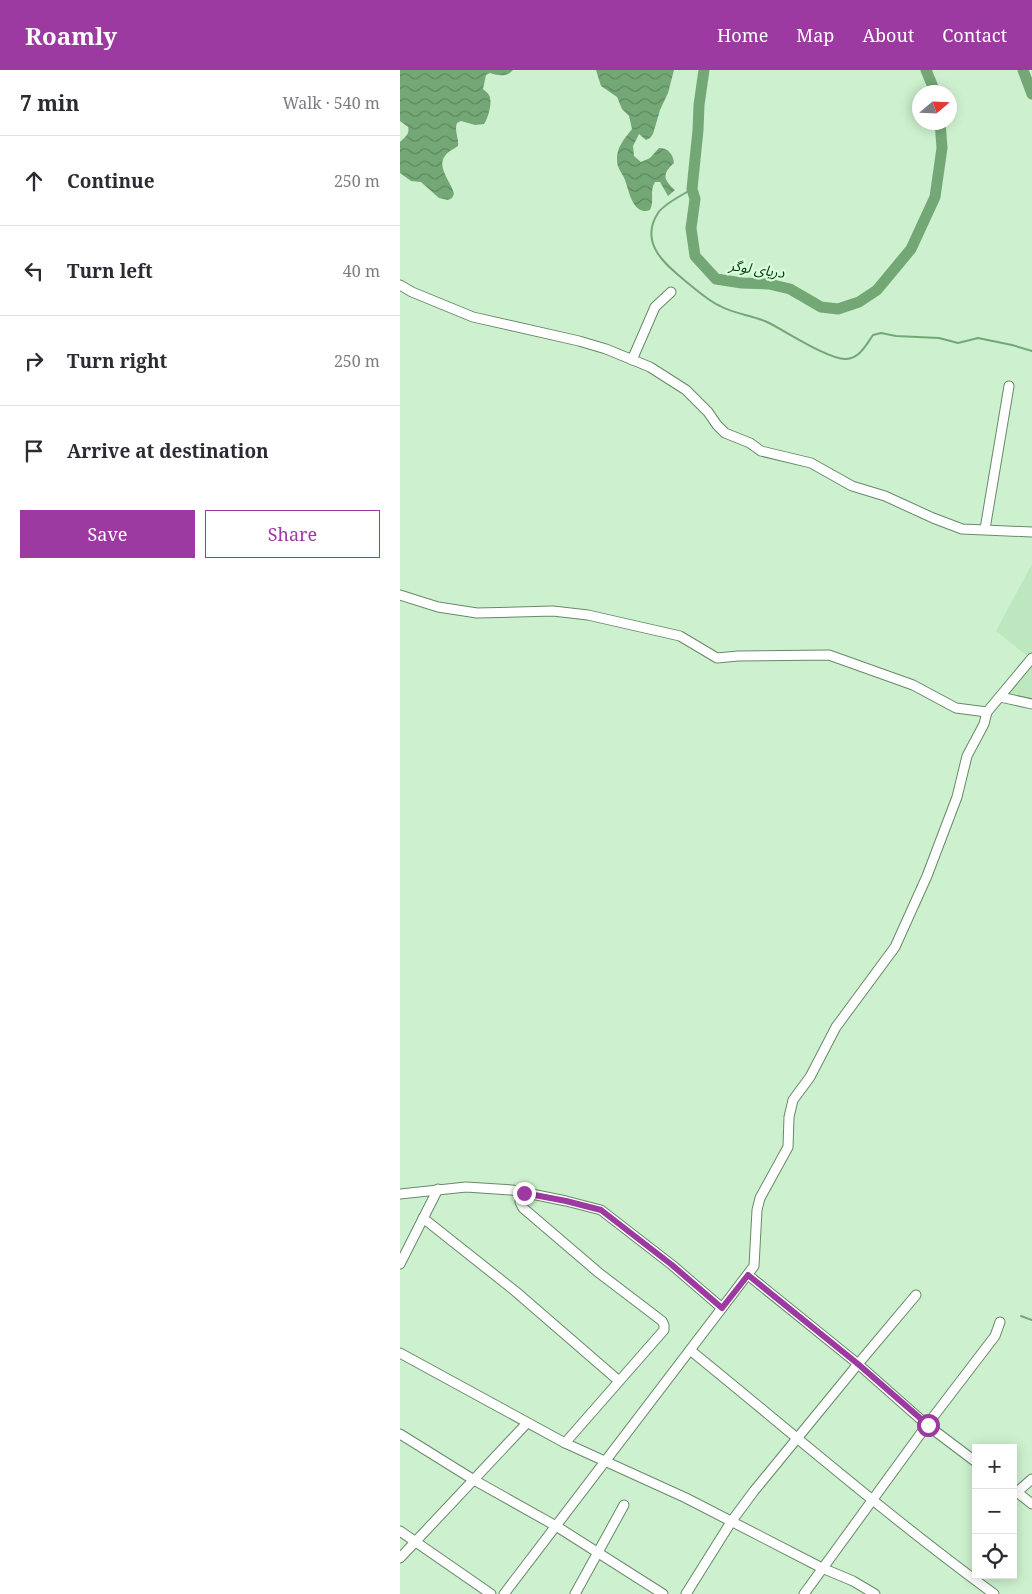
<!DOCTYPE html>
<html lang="en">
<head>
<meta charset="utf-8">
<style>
  body { margin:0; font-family:"Noto Serif","Noto Sans Arabic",serif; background:#f7f7f7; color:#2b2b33 }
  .controls { position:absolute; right:15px; bottom:15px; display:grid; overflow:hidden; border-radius:0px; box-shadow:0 2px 12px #0003 }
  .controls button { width:45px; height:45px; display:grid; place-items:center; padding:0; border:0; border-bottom:1px solid #e1e1e2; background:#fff; color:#2b2b33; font:25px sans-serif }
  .compass { position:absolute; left:512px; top:15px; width:45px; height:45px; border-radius:50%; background:#fff; box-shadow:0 2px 12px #0003; rotate:71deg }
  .stop { position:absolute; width:15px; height:15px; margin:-11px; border:4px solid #9c3aa1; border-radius:50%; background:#fff }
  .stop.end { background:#9c3aa1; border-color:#fff; box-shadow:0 1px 5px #0008 }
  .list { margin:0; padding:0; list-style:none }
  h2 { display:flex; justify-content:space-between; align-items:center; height:65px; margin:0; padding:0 20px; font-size:21px }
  h2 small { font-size:16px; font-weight:400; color:#7c7c81 }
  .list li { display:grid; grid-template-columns:32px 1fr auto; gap:15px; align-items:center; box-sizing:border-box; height:90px; padding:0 20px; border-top:1px solid #e1e1e2 }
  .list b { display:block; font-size:19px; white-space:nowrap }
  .list em { font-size:16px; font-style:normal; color:#7c7c81 }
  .actions { display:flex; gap:10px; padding:15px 20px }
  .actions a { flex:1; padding:11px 0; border:1px solid #9c3aa1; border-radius:0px; text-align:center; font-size:18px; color:#9c3aa1 }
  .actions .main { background:#9c3aa1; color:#fff }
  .icon { flex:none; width:28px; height:28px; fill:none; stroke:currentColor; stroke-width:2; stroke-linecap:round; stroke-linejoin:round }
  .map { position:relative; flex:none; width:632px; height:1524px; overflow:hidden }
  header { display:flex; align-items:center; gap:30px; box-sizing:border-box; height:70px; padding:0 25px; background:#9c3aa1; color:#fff }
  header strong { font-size:24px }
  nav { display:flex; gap:28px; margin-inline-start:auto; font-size:18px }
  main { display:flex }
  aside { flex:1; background:#fff }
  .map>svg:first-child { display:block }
  .built { fill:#bde7be }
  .water { fill:url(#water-waves) }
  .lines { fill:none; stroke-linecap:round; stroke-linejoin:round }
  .stream { stroke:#74a776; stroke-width:2 }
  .river { stroke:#74a776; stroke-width:11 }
  .minor-casing { stroke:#688969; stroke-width:11 }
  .minor { stroke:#fff; stroke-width:9 }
  .route { stroke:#9c3aa1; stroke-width:6 }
  .labels { text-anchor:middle; stroke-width:4.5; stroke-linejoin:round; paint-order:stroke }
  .water-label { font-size:14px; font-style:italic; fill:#003b0b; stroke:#daffdb }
</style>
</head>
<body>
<header>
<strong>Roamly</strong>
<nav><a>Home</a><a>Map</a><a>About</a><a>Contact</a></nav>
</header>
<main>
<aside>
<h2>7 min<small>Walk · 540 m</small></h2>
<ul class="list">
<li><svg class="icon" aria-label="ahead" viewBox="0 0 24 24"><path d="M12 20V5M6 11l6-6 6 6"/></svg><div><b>Continue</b></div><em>250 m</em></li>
<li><svg class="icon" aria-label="left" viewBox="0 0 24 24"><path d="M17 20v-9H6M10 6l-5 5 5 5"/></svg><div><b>Turn left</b></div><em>40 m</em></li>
<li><svg class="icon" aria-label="right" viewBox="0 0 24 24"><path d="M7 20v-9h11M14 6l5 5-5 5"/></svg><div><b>Turn right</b></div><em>250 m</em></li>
<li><svg class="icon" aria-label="arrive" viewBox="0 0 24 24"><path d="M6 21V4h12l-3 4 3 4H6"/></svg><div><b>Arrive at destination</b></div></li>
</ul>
<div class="actions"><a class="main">Save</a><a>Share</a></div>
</aside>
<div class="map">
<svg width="632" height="1524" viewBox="0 0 632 1524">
  <defs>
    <pattern id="water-waves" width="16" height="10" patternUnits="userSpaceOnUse" patternTransform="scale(1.25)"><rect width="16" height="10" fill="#74a776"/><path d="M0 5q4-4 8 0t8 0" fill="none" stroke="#5e8860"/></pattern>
  </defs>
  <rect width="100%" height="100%" fill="#cdf1ce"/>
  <!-- built -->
  <polygon class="built" points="632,494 632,634 600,627 631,589 596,561"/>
  <!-- water -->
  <g class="water">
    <path d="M0,0h113c-6,7 -14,6 -23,3l-4,2 -3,14c2,2 5,4 6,6 4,7 -1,23 -5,29l-9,1 -14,-4 -4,2c-3,8 2,15 1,23 -4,3 -10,5 -13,10 -9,11 7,27 9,38l-2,4 -4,2 -9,-2 -18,-16 -10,-1 -11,-8v-31c5,-5 10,-8 8,-15l-8,-6z"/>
    <path d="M196,0h78l-6,23 -8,17 -7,24 -3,4 -4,2 -7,-6 -6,12 1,10 7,6 9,-4 9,-10c9,0 14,6 15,15 -12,11 -11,16 1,27l-7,6 -8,-14h-5c-6,9 0,19 -5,28 -17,6 -21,-19 -25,-30 -2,-6 -8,-12 -8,-19 -1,-13 7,-22 15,-32l-3,-13 -7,-7 -5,-12 -16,-11z"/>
  </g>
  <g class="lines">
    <!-- stream -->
    <g class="stream">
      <path d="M292,119c-11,7 -27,14 -34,24 -20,31 9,53 31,71 10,8 20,17 31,22 14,8 32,9 47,16 17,8 62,38 79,37 14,-1 20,-14 27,-24l8,-2 15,3 43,2 19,5 20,-5 34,7 20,6"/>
      <polyline points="621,1246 632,1250"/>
    </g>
    <!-- river -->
    <g class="river">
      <polyline points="304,0 299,35 298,60 292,119 295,129 291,158 295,186 316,209 342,213 369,214 390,219 421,237 438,239 459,232 477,220 511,179 535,127 542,78 540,52"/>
      <polyline points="526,0 535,22"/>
      <polyline points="623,0 632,24"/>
    </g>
    <!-- minor casing -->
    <g class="minor-casing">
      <g id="minor">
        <polyline points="0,215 12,222 73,247 179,271 206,279 250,297 286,320 308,342 317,355 325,363 350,373 361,381 411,393 452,416 485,426 533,448 562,459 632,462"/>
        <polyline points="232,290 255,237 271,222"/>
        <polyline points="585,459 609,316"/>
        <polyline points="0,525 38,537 77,543 153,541 188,545 280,566 317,588 338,586 429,585 513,615 556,638 587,642"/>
        <polyline points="600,627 632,634"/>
        <polyline points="125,1123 120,1132 123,1138 199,1203 262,1251 264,1255 264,1260 165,1373"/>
        <polyline points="0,1124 66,1117 112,1120 166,1131 201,1140 272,1195 322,1238"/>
        <polyline points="23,1148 115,1221 219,1311"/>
        <polyline points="0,1194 38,1119"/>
        <polyline points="348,1205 458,1294 527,1355 576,1392"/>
        <path d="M290,1280c101,82 199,167 304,244"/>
        <polyline points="0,1283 165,1373 286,1428 422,1498 453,1511 475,1524"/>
        <polyline points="0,1364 74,1410 156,1456 263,1524"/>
        <polyline points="632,1409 617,1422 632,1434"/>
        <polyline points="0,1461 91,1524"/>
        <polyline points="0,1488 127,1353"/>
        <polyline points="104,1524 354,1196 357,1140 360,1128 388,1077 389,1047 393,1030 410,1007 436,957 495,877 527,806 557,727 567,686 584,654 587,642 632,588"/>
        <polyline points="175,1524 224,1435"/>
        <polyline points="286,1524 331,1452 354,1421 458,1294 516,1225"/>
        <polyline points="404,1524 527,1355 595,1266 600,1252"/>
      </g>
    </g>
    <!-- minor -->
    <use href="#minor" class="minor"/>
  </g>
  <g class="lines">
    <!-- route -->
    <polyline class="route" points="124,1123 166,1131 201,1140 272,1195 322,1238 348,1205 458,1294 528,1355"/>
  </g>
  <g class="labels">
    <!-- water labels -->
    <g class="water-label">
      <text transform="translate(357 199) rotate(8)" y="5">دریای لوگر</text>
    </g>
  </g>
</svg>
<div class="controls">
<button>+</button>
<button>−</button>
<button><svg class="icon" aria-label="locate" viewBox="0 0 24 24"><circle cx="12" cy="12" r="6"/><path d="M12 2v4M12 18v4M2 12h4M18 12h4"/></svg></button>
</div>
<svg class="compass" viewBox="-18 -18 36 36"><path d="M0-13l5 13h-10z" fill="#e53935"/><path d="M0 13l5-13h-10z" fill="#7c7c81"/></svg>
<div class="stop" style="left:528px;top:1355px"></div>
<div class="stop end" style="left:124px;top:1123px"></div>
</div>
</main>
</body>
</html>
